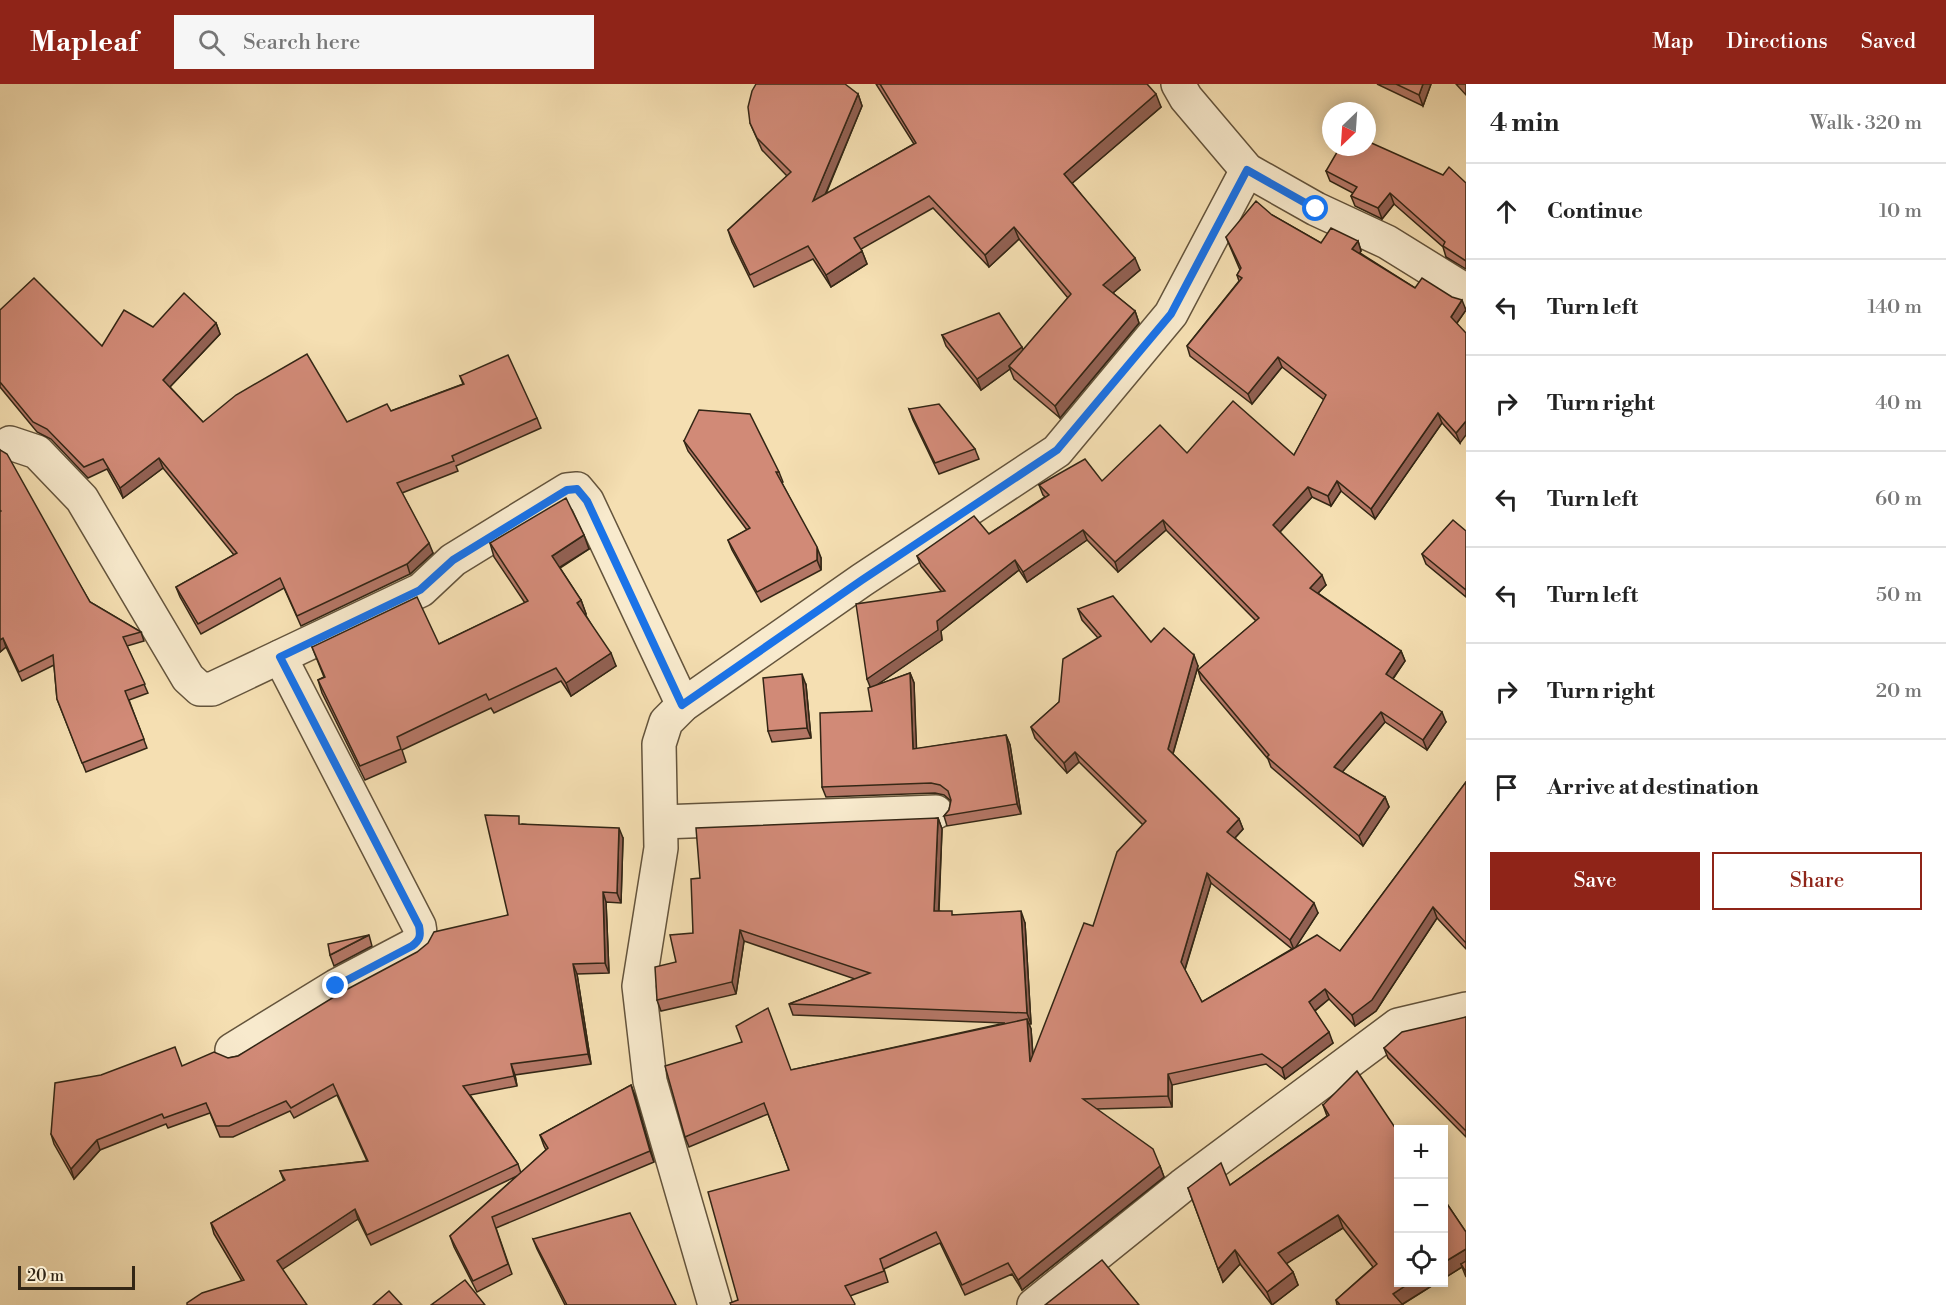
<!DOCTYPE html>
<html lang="en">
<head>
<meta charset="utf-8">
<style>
  body { margin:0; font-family:"Libre Bodoni",serif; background:#f6f6f6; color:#222 }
  .controls { position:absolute; right:18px; bottom:18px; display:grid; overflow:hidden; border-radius:0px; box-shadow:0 3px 15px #0003 }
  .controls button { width:54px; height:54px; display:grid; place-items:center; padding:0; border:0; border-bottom:2px solid #e0e0e0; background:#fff; color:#222; font:30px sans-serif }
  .compass { position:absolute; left:1322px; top:18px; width:54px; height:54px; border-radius:50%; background:#fff; box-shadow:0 3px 15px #0003; rotate:205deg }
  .scale { position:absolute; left:18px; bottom:15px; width:117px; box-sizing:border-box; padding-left:6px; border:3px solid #332615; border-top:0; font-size:16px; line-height:21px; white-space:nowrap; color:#332615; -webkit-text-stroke:4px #f8eacd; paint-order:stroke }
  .stop { position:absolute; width:18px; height:18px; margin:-14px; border:4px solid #1a73e8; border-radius:50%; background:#fff }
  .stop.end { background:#1a73e8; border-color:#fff; box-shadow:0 2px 6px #0008 }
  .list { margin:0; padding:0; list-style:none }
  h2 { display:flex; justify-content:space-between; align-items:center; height:78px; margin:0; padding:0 24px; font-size:26px }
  h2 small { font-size:20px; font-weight:400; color:#767676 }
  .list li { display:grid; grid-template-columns:39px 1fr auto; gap:18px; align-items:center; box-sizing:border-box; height:96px; padding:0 24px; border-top:2px solid #e0e0e0 }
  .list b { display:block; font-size:22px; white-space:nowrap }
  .list em { font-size:20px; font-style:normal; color:#767676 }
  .actions { display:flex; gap:12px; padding:18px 24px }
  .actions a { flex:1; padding:14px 0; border:2px solid #8f2418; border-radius:0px; text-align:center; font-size:21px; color:#8f2418 }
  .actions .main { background:#8f2418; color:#fff }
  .icon { flex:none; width:33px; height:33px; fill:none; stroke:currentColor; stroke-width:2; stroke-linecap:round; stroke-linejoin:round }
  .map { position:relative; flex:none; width:1466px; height:1221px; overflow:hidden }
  header { display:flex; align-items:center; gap:36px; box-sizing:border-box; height:84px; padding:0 30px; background:#8f2418; color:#fff }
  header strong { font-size:28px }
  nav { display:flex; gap:33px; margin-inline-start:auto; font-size:21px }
  .search { width:420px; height:54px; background:#f6f6f6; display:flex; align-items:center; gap:15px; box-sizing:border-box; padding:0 21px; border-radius:0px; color:#767676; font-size:22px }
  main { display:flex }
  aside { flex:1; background:#fff }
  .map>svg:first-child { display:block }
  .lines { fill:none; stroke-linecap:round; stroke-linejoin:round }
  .minor-casing { stroke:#64543c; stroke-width:36 }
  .minor { stroke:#f8eacd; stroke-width:33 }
  .wall { fill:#b47766; stroke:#332615; stroke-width:1.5; fill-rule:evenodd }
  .shaded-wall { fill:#926153; stroke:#332615; stroke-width:1.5 }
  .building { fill:#d18a77; stroke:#332615; stroke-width:1.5 }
  .route { stroke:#1a73e8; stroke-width:8 }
</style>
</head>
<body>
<header>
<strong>Mapleaf</strong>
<div class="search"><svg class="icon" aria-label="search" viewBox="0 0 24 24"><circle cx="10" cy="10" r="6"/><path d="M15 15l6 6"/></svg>Search here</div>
<nav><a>Map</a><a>Directions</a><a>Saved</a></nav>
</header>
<main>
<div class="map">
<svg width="1466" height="1221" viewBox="0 0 1466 1221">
  <rect width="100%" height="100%" fill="#f5dfb2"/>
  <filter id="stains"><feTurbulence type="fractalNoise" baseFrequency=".00333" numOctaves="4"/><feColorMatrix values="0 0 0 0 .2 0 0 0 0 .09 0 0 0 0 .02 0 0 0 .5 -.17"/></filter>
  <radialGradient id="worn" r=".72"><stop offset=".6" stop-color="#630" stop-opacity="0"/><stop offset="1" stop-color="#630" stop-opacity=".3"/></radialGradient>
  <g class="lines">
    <!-- minor casing -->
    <g class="minor-casing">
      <g id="minor">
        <polyline points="1178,0 1186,14 1247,86 1316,125 1387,158 1466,207"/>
        <polyline points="10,359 37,368 82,415 188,594 200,605 212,605 421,506 453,476 567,406 577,405 587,417 683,621"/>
        <polyline points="661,738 936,728"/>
        <path d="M232,966l104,-64 76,-40c8,-6 9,-10 7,-20l-139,-269"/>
        <polyline points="715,1221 650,997 639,902 661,764 659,660 666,638 683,621 862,496 1057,367 1171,230 1247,86"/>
        <polyline points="1034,1221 1182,1102 1398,941 1466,925"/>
      </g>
    </g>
    <!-- minor -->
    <use href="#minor" class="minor"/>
  </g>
  <!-- wall -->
  <g class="wall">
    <polygon points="876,0 1147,0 1161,23 1072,99 1140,186 1113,209 1135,227 1139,239 1060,334 1014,295 1010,285 981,306 946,262 942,251 1023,266 1068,214 1019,155 989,183 933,124 861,165 867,180 831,203 813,175 754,203 732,158 728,146 787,92 762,66 750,39 858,10 862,22 826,110 914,60"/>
    <polygon points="1377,0 1431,0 1423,22"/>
    <polygon points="1456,0 1466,0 1466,11"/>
    <polygon points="1326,87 1443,91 1466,99 1466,185 1446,173 1443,163 1394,120 1382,135 1355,122 1351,112 1353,109 1330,97"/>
    <polygon points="1272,131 1321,159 1358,157 1361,167 1360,169 1415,204 1466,226 1457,239 1460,359 1442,339 1375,435 1341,407 1331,422 1312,413 1280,448 1326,501 1318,509 1401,567 1405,577 1393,595 1446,638 1427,666 1385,638 1342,688 1385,713 1389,723 1363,762 1271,683 1268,675 1201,596 1198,586 1256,537 1166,446 1118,488 1087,456 1027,498 1019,486 941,547 942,556 875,602 910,589 914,599 916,665 1006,651 1010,661 1021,730 947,742 944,732 949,726 951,717 944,711 935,709 826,713 822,703 872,627 870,603 941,507 921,482 917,472 989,450 1045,413 1043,411 1039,401 1102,397 1187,369 1294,371 1324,316 1282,283 1252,320 1190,272 1187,262 1239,197 1237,191 1240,186 1226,153"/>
    <polygon points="0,226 102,262 153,243 216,239 220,250 170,303 203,338 347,338 391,327 463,300 460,292 537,334 541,344 456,382 458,387 402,409 433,469 410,490 301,542 284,504 201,550 180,513 176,503 234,471 163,384 123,414 107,385 88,394 51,355 37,348 0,303"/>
    <polygon points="909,325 975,365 979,375 939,390 913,336"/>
    <polygon points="684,357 779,388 783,398 782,399 821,474 821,486 761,518 732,466 728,456 747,446 688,367"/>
    <polygon points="0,366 90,518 141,548 144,557 127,562 148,609 129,616 147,664 86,688 57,615 54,581 22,597 6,563 0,568"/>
    <polygon points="1466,447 1466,513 1426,480 1422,470"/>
    <polygon points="490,459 589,465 560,484 581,516 586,530 585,530 616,582 571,612 561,597 494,629 491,624 402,666 406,678 365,696 322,609 318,596 324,593 312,563 439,560 525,519 494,473"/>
    <path d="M1078,525l73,33 47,24 -25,88 66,65 4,10 -8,9 83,75 -23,35 45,3 126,-169v167l-29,-31 -61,93 -21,15 -26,-27 -14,12 18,32 -48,36 -19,-15 -94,21v22l-75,2 63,57 4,11 -142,113 -10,-16 -47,21 -25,-52 -56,26 4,13 -38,14 -112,4 51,-130 -21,-56 -79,33 -4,-10 106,-67 214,-47 -212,-8 -4,-11 66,-25 -111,-38 -8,53 -75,17 -4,-11 36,-67 7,-55 238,-60 4,11 -3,82 15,4 71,8 6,101h-2l2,5 2,26 60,-129 50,-101 -64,-63 -12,11 -32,-35 -4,-11 28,-25 39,-64 -16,-18zM1211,799l81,66 -90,53 -17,-32z"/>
    <polygon points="806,601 811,654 772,658 768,647"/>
    <polygon points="522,740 623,754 621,819 606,818 609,889 577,890 591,980 515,991 517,1002 470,1011 518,1080 521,1089 546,1066 544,1062 540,1051 631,1001 654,1078 496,1144 512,1190 477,1208 454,1163 450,1152 517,1092 371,1161 358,1135 242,1197 214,1150 211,1139 284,1097 280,1087 367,1077 337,1011 294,1034 290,1027 233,1053 220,1053 210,1029 168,1044 166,1040 100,1066 74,1095 54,1060 51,1050 182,982 228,974 238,972 508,831"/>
    <polygon points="369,851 372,862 334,882 330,871"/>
    <polygon points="1466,933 1466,1053 1388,974 1384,964"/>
    <polygon points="1323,1021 1398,1048 1398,1198 1438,1198 1403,1220 1403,1221 1337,1221 1336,1216 1373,1183 1343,1144 1286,1179 1293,1188 1298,1201 1272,1221 1240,1180 1223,1198 1188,1104 1230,1101 1327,1032"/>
    <polygon points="1443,1114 1466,1148 1466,1193 1462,1183 1443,1195"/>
    <polygon points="533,1155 676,1221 565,1221 537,1165"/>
  </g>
  <!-- shaded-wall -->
  <g class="shaded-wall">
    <polygon points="1423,0 1431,0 1423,22 1419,11"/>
    <polygon points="858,10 862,22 817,130 813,117"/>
    <polygon points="1156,10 1161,23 1069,102 1064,90"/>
    <polygon points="1390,109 1394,120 1382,135 1378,124"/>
    <polygon points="1014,143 1019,155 989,183 985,171"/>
    <polygon points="1358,157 1361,167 1356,175 1352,165"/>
    <polygon points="862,167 867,180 831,203 826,191"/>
    <polygon points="1135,174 1140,186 1108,213 1103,201"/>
    <polygon points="1462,216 1466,226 1454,243 1451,233"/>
    <polygon points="1135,227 1139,239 1060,334 1055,322"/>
    <polygon points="216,239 220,250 167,306 163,296"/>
    <polygon points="1022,263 1026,273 1009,282 1010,285 981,306 977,295"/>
    <polygon points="1278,273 1282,283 1252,320 1248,310"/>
    <polygon points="1438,329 1442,339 1375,435 1371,425"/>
    <polygon points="1466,337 1466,351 1460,359 1456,349"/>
    <polygon points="159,374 163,384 123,414 120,404"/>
    <polygon points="1337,397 1341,407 1331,422 1328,412"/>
    <polygon points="1308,403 1312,413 1277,451 1273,441"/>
    <polygon points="1163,436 1166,446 1118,488 1115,478"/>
    <polygon points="1083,446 1087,456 1027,498 1023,488"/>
    <polygon points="584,451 589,465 557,485 552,472"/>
    <polygon points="429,459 433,469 410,490 407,480"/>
    <polygon points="817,463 821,474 821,486 817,476"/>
    <polygon points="1015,476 1019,486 941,547 942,556 871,605 867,595 937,537"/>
    <polygon points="1322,491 1326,501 1313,514 1310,504"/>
    <polygon points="581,516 586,530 582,532 577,519"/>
    <polygon points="3,554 6,563 0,568 0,556"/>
    <polygon points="1401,567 1405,577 1389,600 1386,590"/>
    <polygon points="611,569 616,582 571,612 566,599"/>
    <polygon points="1194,571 1198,582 1171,676 1168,665"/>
    <polygon points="910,589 914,599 917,676 913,665"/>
    <polygon points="802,590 806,601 811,654 807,644"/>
    <polygon points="1381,628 1385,638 1338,693 1334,683"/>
    <polygon points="1442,628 1446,638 1427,666 1423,656"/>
    <polygon points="1006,651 1010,661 1021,730 1017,720"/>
    <polygon points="1075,668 1079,678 1067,689 1064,679"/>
    <polygon points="1385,713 1389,723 1363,762 1359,752"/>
    <polygon points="938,734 942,745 938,839 934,827"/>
    <polygon points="1239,735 1243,745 1231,758 1227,748"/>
    <polygon points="619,744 623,754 621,819 617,809"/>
    <polygon points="1207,789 1211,799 1184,888 1181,878"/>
    <polygon points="603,808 606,818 609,889 605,879"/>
    <polygon points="1314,819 1318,829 1294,866 1290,856"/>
    <polygon points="1433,823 1437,834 1376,927 1355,942 1352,931"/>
    <polygon points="1021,827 1025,839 1031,940 1027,929"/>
    <polygon points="740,846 744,857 736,910 732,898"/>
    <polygon points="573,880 577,890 591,980 588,970"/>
    <polygon points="1325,905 1329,915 1313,928 1309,918"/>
    <polygon points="1027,935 1031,945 1034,988 1030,978"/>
    <polygon points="1329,948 1333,959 1285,995 1282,984"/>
    <polygon points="511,980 515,991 517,1002 514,992"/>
    <polygon points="1168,990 1172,1001 1172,1023 1168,1012"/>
    <polygon points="631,1001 635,1011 654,1078 650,1067"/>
    <polygon points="97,1056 100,1066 74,1095 71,1085"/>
    <polygon points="1160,1082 1164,1093 1022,1206 1018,1196"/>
    <polygon points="355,1125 358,1135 280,1187 277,1177"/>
    <polygon points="1338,1131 1343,1144 1283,1182 1278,1169"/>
    <polygon points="1466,1165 1466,1181 1461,1180 1462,1183 1443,1195 1443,1179"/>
    <polygon points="1235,1166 1240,1180 1223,1198 1218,1185"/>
    <polygon points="1293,1188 1298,1201 1272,1221 1267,1208"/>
    <polygon points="1411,1198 1438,1198 1401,1221 1393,1210"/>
  </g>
  <!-- building -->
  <g class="building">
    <polygon points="756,0 845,0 858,10 813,117 916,59 880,0 1147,0 1156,10 1064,90 1135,174 1103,201 1135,227 1055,322 1009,282 1071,210 1014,143 985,171 929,112 854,154 862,167 826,191 808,162 750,191 728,146 791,88 757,54 750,39 748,23 752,7"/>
    <polygon points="1396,0 1423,0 1419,11"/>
    <polygon points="1367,57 1443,91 1449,83 1466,99 1466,177 1443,162 1445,158 1390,109 1378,124 1351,112 1357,103 1326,87 1340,63 1367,63"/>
    <polygon points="1256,117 1272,131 1321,159 1331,144 1358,157 1352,165 1415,204 1422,194 1452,213 1462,216 1451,233 1466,249 1466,337 1456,349 1438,329 1371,425 1337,397 1328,412 1308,403 1273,441 1322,491 1310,504 1401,567 1386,590 1442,628 1423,656 1381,628 1334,683 1385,713 1359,752 1267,673 1269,671 1198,586 1259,534 1163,436 1115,478 1083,446 1023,488 1015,476 937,537 938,546 867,595 856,520 945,507 917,472 974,432 989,450 1049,411 1039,401 1085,375 1102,397 1160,341 1187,369 1233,317 1294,371 1326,311 1278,273 1248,310 1187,262 1242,194 1237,191 1241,184 1226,153"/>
    <polygon points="34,194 102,262 124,226 153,243 184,209 216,239 163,296 203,338 236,311 307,270 347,338 387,320 391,327 464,300 460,292 508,271 537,334 452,372 454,377 397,399 429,459 407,480 297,532 280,494 198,540 176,503 237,469 159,374 120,404 103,375 84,383 47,345 33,338 0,298 0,226"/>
    <polygon points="999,229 1022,263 977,295 942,251"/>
    <polygon points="939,320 975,365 935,379 909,325"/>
    <polygon points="699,326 750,330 779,388 776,388 817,463 817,476 757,508 728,456 750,444 684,357"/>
    <polygon points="0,366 7,370 90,518 141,548 123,553 145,600 125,607 144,655 82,679 57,615 53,571 19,588 3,554 0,556 0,428 1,427 0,426"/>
    <polygon points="566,414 584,451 552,472 581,516 577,519 611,569 566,599 556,584 489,616 486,610 397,653 401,665 360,682 318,596 325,593 312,563 417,513 439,560 528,517 490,459"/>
    <polygon points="1453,436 1466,447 1466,506 1422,470"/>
    <polygon points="1113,512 1151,558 1164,544 1194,571 1168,665 1239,735 1227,748 1314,819 1290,856 1207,789 1181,878 1202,918 1317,851 1340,867 1466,698 1466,859 1433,823 1372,916 1352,931 1325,905 1309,918 1329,948 1282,984 1262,970 1168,990 1168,1012 1083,1015 1153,1065 1160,1082 1018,1196 1008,1179 962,1201 936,1148 880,1175 884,1187 845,1202 855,1220 854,1221 731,1221 730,1219 738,1216 708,1108 789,1086 764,1019 685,1053 665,982 742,958 736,942 768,924 791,986 1027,935 1030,978 1084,839 1093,842 1117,768 1146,737 1075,668 1064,679 1031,643 1059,618 1063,575 1101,552 1078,525"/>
    <polygon points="910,589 913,665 1006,651 1017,720 944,732 949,726 951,716 948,707 940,701 931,699 822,703 820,629 872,627 868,604"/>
    <polygon points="802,590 807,644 768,647 763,594"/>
    <polygon points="485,731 519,732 519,740 619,744 617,809 603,808 605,879 573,880 588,970 511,980 514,992 463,1002 518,1080 367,1151 355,1125 277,1177 307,1221 187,1221 187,1219 202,1209 244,1196 211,1139 285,1096 280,1087 368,1077 333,1000 291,1024 286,1017 229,1042 216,1042 206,1019 164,1034 162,1030 97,1056 71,1085 51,1050 55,999 101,991 175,963 182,982 214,968 228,974 238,972 342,908 417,868 428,859 434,848 508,831"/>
    <polygon points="938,734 934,827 952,827 952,831 1021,827 1027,929 789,920 870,889 740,846 732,898 657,916 655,883 676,878 670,851 693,849 691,795 700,794 696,744"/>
    <polygon points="369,851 330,871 328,860"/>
    <polygon points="1466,933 1466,1047 1384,964 1402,948"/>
    <polygon points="1357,987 1398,1048 1398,1198 1411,1198 1393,1210 1403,1221 1340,1221 1336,1216 1377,1180 1338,1131 1278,1169 1293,1188 1267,1208 1235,1166 1218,1185 1188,1104 1221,1079 1230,1101 1329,1031 1323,1021"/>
    <polygon points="631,1001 650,1067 492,1133 508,1180 473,1197 450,1152 548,1064 540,1051"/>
    <polygon points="1443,1114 1466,1148 1466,1165 1443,1179"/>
    <polygon points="630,1129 676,1221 567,1221 533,1155"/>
    <polygon points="1102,1176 1139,1221 1045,1221"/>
    <polygon points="1466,1177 1466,1188 1461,1180"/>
    <polygon points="465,1196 485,1221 431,1221"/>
    <polygon points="389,1207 402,1221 373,1221"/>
  </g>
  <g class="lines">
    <!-- route -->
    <path class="route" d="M336,902l76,-40c8,-6 9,-10 7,-20l-139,-269 140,-67 33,-30 114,-70 10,-1 10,12 95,204 180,-125 195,-130 114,-136 76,-144 69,39"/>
  </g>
  <rect width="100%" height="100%" filter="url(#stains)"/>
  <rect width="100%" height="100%" fill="url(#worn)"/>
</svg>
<div class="controls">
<button>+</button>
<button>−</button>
<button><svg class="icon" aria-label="locate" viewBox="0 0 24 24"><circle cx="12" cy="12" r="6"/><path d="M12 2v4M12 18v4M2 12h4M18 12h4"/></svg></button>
</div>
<svg class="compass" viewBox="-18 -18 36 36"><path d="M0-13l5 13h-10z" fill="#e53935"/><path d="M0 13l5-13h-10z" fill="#767676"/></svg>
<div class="scale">20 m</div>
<div class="stop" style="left:1316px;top:125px"></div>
<div class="stop end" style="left:336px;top:902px"></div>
</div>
<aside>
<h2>4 min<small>Walk · 320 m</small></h2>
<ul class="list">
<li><svg class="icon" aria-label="ahead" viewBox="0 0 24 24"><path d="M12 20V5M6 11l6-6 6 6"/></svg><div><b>Continue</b></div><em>10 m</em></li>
<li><svg class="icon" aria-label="left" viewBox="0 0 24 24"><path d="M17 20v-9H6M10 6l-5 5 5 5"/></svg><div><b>Turn left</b></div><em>140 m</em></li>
<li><svg class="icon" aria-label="right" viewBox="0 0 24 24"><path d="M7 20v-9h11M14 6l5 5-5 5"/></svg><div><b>Turn right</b></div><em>40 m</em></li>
<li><svg class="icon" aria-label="left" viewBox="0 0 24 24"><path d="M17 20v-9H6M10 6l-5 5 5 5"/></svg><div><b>Turn left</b></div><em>60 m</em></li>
<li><svg class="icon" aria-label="left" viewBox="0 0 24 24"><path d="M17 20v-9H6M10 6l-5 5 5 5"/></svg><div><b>Turn left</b></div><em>50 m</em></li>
<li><svg class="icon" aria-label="right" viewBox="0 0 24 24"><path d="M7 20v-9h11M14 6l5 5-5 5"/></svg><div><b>Turn right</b></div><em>20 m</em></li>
<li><svg class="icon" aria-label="arrive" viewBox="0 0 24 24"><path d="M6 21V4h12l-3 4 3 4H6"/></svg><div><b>Arrive at destination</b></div></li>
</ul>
<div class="actions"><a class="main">Save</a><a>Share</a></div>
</aside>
</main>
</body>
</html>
